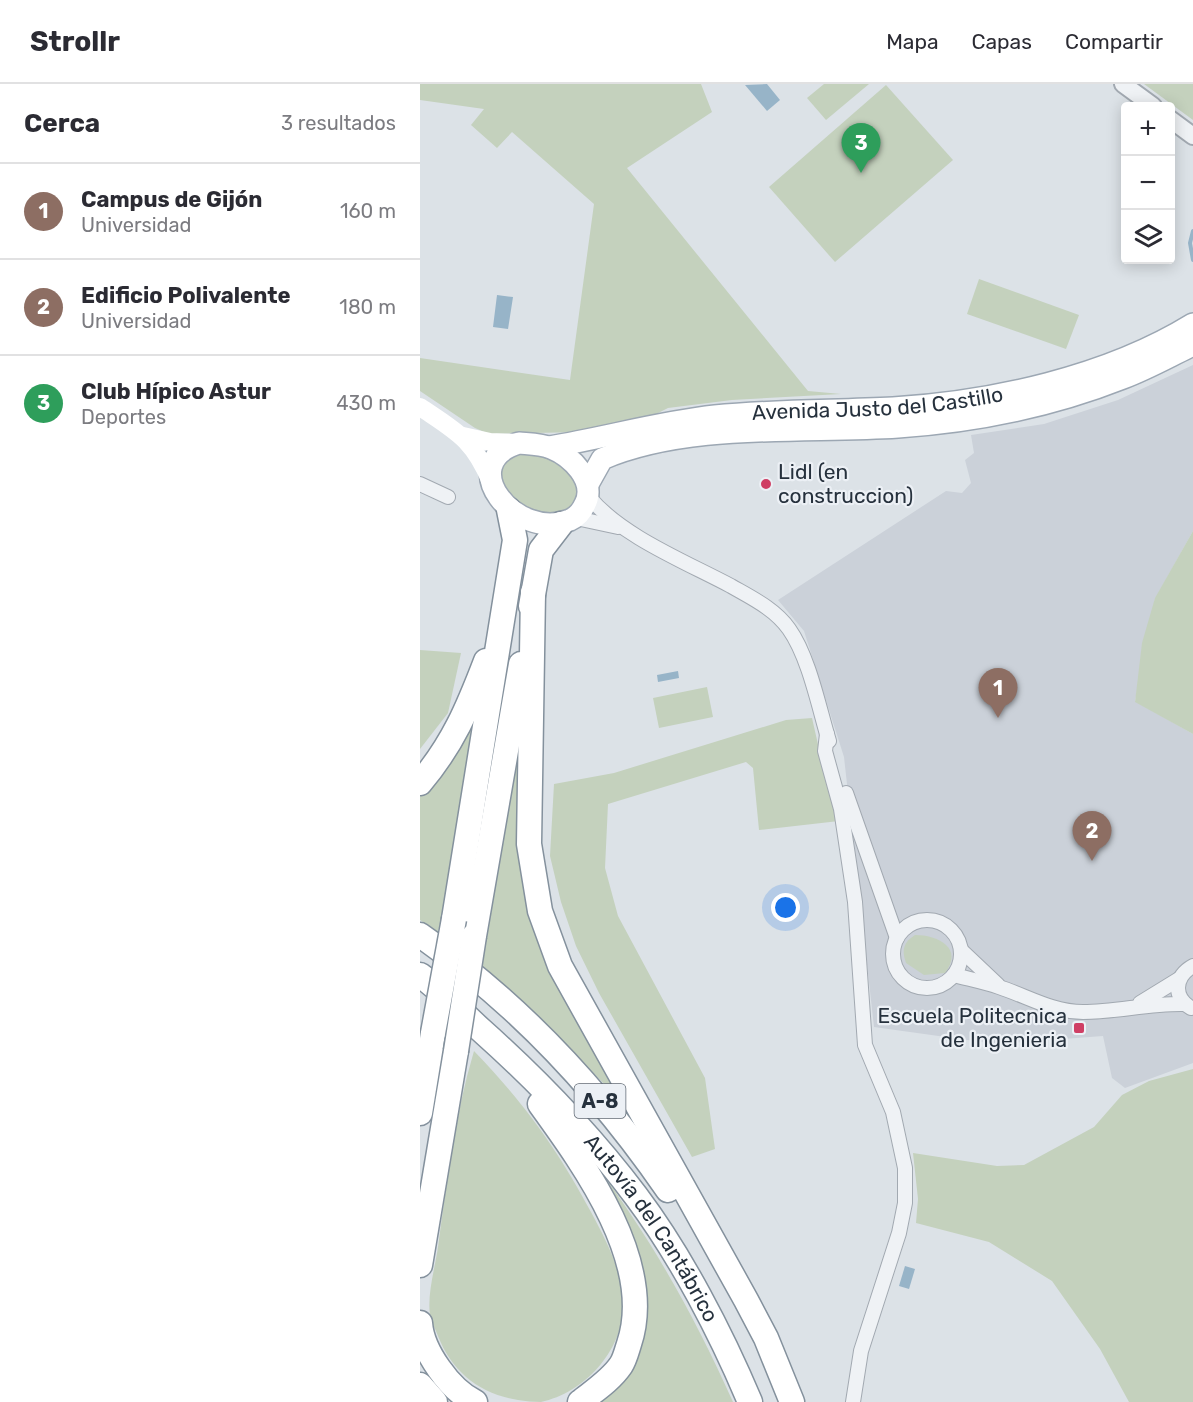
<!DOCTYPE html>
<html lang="es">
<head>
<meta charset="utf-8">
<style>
  body { margin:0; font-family:Rubik,sans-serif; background:#f7f7f7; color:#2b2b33 }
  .controls { position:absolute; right:18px; top:18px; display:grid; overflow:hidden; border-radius:6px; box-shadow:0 3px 15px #0003 }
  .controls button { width:54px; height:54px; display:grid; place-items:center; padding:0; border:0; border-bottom:2px solid #e1e1e2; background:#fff; color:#2b2b33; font:30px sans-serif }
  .you { position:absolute; left:366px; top:824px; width:21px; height:21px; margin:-15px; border:4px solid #fff; border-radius:50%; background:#1a73e8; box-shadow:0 0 0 9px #1a73e833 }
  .badge { display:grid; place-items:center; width:39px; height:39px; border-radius:50%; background:#1a73e8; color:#fff; font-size:20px; font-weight:700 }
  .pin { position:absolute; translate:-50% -50px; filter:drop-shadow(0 2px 3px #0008) }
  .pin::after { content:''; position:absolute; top:32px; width:21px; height:18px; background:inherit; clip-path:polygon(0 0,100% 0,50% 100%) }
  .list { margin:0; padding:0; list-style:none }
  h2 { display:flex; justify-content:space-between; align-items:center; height:78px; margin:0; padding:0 24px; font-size:26px }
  h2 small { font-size:20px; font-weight:400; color:#7c7c81 }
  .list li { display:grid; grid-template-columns:39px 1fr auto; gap:18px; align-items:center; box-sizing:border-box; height:96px; padding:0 24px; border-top:2px solid #e1e1e2 }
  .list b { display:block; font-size:22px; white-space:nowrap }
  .list p { margin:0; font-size:20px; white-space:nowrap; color:#7c7c81 }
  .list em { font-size:20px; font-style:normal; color:#7c7c81 }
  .icon { flex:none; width:33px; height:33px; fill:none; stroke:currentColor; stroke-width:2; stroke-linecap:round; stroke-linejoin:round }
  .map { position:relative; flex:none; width:773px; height:1318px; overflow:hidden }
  header { display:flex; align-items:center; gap:36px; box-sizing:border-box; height:84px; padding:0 30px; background:#fff; border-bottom:2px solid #e1e1e2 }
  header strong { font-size:28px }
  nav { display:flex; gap:33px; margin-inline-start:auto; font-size:21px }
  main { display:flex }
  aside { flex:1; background:#fff }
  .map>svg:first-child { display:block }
  .built { fill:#cbd1d9 }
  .green { fill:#c4d1bd }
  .water { fill:#97b4c8 }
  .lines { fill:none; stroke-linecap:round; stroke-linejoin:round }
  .stream { stroke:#97b4c8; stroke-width:4 }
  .minor-casing { stroke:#a2a9b1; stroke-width:16 }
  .tertiary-casing { stroke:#a2a9b1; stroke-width:20 }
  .primary-casing { stroke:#9ca7b3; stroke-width:24 }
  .motorway-casing { stroke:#84919d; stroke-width:27 }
  .minor { stroke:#eff2f5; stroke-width:14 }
  .tertiary { stroke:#eff2f5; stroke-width:16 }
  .secondary { stroke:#fff; stroke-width:18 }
  .primary { stroke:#fff; stroke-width:21 }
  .motorway { stroke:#fff; stroke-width:24 }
  .motorway-bridge-casing { stroke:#84919d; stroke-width:27; stroke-linecap:butt }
  .motorway-bridge { stroke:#fff; stroke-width:24 }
  .poi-dot { fill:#cf3e64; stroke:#ecf0f5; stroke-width:2 }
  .labels { text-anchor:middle; stroke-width:4.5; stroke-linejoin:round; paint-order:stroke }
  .shield { fill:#ecf0f5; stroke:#616a74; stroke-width:1.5 }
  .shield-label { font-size:20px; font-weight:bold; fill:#26313d }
  .street-label { font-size:21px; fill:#26313d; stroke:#ecf0f5 }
  .poi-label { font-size:21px; fill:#26313d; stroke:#ecf0f5; text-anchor:start }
</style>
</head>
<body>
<header>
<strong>Strollr</strong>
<nav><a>Mapa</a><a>Capas</a><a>Compartir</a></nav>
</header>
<main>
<aside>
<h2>Cerca<small>3 resultados</small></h2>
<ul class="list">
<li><span class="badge" style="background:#8d6e63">1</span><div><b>Campus de Gijón</b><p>Universidad</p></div><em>160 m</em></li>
<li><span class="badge" style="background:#8d6e63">2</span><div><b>Edificio Polivalente</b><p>Universidad</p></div><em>180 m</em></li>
<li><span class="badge" style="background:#2e9e5b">3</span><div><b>Club Hípico Astur</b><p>Deportes</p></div><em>430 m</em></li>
</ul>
</aside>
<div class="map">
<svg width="773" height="1318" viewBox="0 0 773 1318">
  <rect width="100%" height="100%" fill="#dce2e7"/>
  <!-- built -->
  <polygon class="built" points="773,281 773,447 735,515 715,617 773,650 773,979 705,1004 692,994 683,952 576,960 454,943 424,673 384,547 358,516 526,407 542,409 551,399 545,376 554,369 551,351 624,340 698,316"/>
  <!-- green -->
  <g class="green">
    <polygon points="0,0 281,0 292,28 207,84 388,307 421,310 312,316 248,324 236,330 163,348 69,350 55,344 0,307 0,274 150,296 174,120 92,48 77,64 51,41 64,25 0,16"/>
    <polygon points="404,0 449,0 406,36 387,14"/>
    <polygon points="724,0 773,0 773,36"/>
    <polygon points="466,1 533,76 415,178 349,103"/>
    <polygon points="559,195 659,231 646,265 547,230"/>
    <polygon points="99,359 162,388 156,434 89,426 73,382"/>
    <polygon points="773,447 773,650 715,618 722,559 735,514"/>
    <polygon points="0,566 41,569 28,629 0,665"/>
    <polygon points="287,603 293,633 239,644 233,614"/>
    <polygon points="392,634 407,700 419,737 339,746 333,684 326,678 188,720 185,784 198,832 285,994 295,1065 272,1073 179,909 156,862 141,818 130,772 134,700 194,689 366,636"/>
    <polygon points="55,635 32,785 18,848 0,836 0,713 15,697"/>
    <path d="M103,638l18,208 102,196c-51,-57 -103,-108 -162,-155z"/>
    <path d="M495,851c23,0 49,13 30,38l-21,2 -18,-12c-5,-14 -2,-21 9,-28z"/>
    <path d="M54,967c50,52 83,97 117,161 15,28 32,60 32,94 0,45 -39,87 -82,96 -7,0 -16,-1 -23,-2 -38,-6 -66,-28 -80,-64 -2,-6 -7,-14 -8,-21 -3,-21 5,-47 8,-68 9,-66 17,-132 36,-196z"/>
    <polygon points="773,985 773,1318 709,1318 680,1265 632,1197 569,1158 496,1139 498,1115 493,1069 577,1082 604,1081 674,1043 702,1011 729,997"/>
    <path d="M175,1080c56,74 100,153 138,238h-137l41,-53z"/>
  </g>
  <!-- water -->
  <g class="water">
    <polygon points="347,0 360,16 347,27 325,1"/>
    <polygon points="77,211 93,213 88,245 73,243"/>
    <polygon points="258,587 259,594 238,598 237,591"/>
    <polygon points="485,1182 495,1185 489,1205 479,1202"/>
  </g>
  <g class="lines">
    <!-- stream -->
    <polyline class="stream" points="773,147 770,159 773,176"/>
    <!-- minor casing -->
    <g class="minor-casing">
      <g id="minor">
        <polyline points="0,400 28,413"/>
        <path d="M169,413c32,39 97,65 142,89 21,12 44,23 58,43 20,28 30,79 40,112"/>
        <polyline points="156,434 198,443"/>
        <polyline points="407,650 405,667 421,725 435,818 445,961 473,1028 485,1084 485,1119 479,1149 441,1267 433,1318"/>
        <polyline points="426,709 477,854"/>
        <circle cx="507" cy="870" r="34"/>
        <polyline points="541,866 578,901"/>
        <path d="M534,891c15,4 30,7 45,12 28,9 53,25 84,25 34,0 67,-9 102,-8"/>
        <polyline points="720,919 759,895"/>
        <path d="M771,924c-19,-11 -16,-32 2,-42"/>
      </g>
    </g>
    <!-- tertiary casing -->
    <g class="tertiary-casing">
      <g id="tertiary">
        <polyline points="703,0 733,22"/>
        <polyline points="750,35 773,52"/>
      </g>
    </g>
    <!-- primary casing -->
    <g class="primary-casing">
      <g id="primary">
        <path d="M99,359c11,1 22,1 32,5 20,8 46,33 34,56 -3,7 -8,13 -15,16 -55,22 -117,-57 -51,-77z"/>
        <path id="s1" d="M129,363c56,-9 110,-25 166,-31 59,-6 119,-5 178,-8 99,-6 214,-31 300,-84"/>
        <path d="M168,400l14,-25c86,-37 203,-26 296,-32 76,-5 154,-21 225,-49 24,-9 47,-22 70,-33"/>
      </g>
    </g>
    <!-- motorway casing -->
    <g class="motorway-casing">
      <g id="motorway">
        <polyline points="113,508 109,760 120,827 140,882 326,1216 346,1254 372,1318"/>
        <polyline points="111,522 121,466 141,440"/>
        <path d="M0,699c33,-39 48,-75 66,-122"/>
        <polyline points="34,835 95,456 89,426"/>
        <path d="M0,851c98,68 181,158 248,255"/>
        <polyline points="54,852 101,580"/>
        <path id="s2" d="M0,891c22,16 40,36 61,55 56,50 109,105 155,166 45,60 85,137 114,206"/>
        <path d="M120,1020c45,62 116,160 89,240 -2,6 -4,15 -8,21 -10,15 -27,26 -41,37"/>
        <polyline points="0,1029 13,949"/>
        <polyline points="0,1181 36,967"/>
        <path d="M0,1239c2,28 30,67 55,79"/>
        <polyline points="0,1301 15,1318"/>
      </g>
    </g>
    <!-- minor -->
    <use href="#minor" class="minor"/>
    <!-- tertiary -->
    <use href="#tertiary" class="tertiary"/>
    <!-- secondary -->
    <g class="secondary">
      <path d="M0,323c37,25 53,32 71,75"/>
      <polyline points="43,352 70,358 99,359"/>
    </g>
    <!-- primary -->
    <use href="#primary" class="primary"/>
    <!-- motorway -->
    <use href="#motorway" class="motorway"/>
    <!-- motorway-bridge casing -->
    <g class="motorway-bridge-casing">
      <g id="motorway-bridge">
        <polyline points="13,949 34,835"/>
        <polyline points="36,967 54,852"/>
      </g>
    </g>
    <!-- motorway-bridge -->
    <use href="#motorway-bridge" class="motorway-bridge"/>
  </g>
  <!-- markers -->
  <g class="poi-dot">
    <circle cx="346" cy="400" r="6"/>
    <rect x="653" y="938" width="12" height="12" rx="3"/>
  </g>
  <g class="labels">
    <!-- shield labels -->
    <rect class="shield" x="154.5" y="1000" width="51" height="34" rx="4.5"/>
    <g class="shield-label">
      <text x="180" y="1024">A-8</text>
    </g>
    <!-- street labels -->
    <g class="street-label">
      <text dy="7" stroke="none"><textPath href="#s1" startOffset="332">Avenida Justo del Castillo</textPath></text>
      <text dy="7" stroke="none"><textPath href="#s2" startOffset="345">Autovía del Cantábrico</textPath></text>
    </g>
    <!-- poi labels -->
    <g class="poi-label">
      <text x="358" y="395">Lidl (en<tspan x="358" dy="24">construccion)</tspan></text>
      <text x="647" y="939" text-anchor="end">Escuela Politecnica<tspan x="647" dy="24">de Ingenieria</tspan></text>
    </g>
  </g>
</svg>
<div class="controls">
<button>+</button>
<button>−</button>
<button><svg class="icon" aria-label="layers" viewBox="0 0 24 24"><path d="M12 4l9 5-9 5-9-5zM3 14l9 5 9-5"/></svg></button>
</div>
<div class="you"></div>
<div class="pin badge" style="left:578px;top:634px;background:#8d6e63">1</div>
<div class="pin badge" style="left:672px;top:777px;background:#8d6e63">2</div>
<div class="pin badge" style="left:441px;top:89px;background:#2e9e5b">3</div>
</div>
</main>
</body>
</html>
